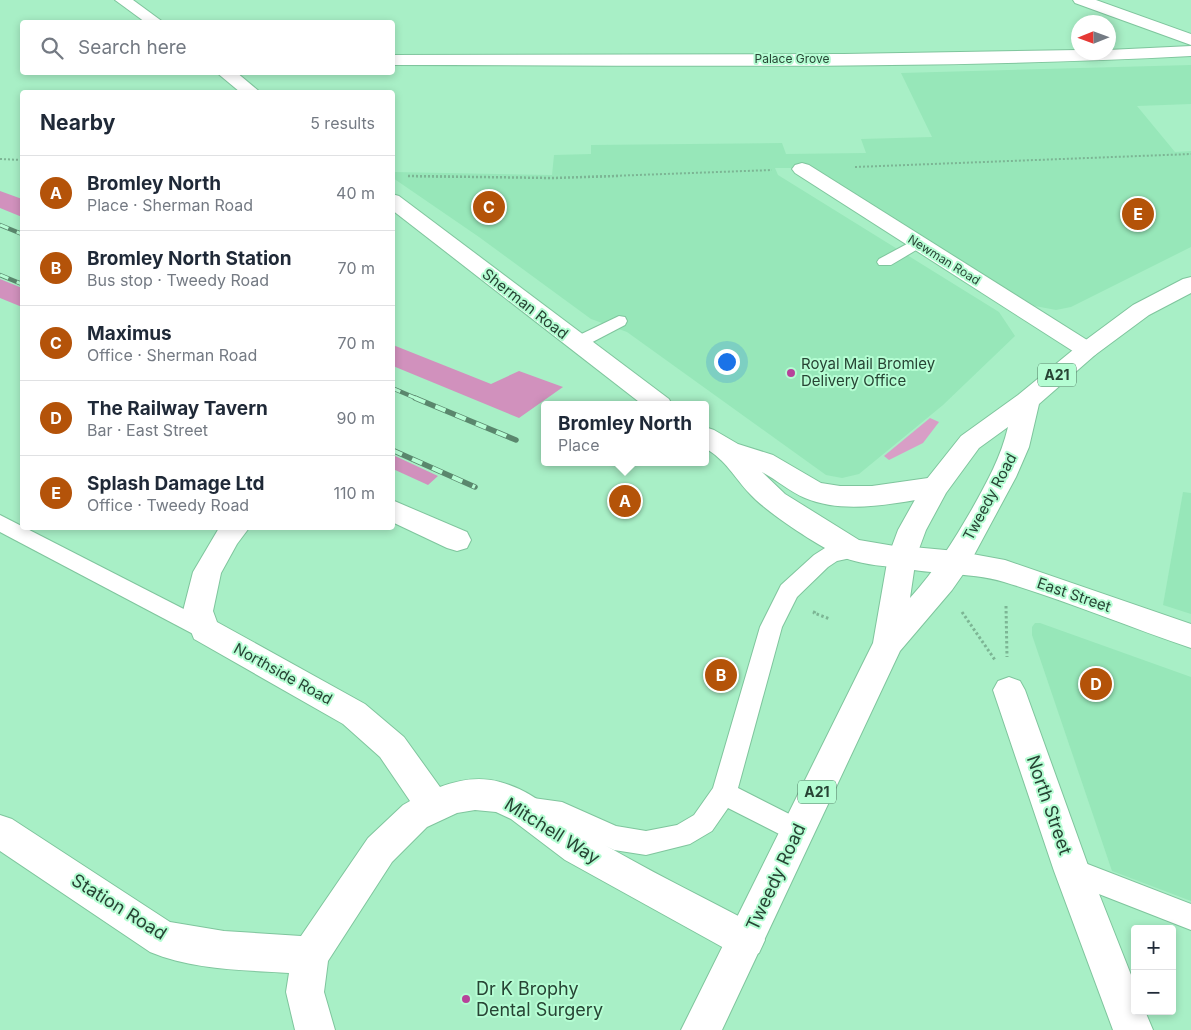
<!DOCTYPE html>
<html lang="en">
<head>
<meta charset="utf-8">
<style>
  body { margin:0; font-family:Inter,sans-serif; background:#f2f2f3; color:#1f2937 }
  .controls { position:absolute; right:15px; bottom:15px; display:grid; overflow:hidden; border-radius:5px; box-shadow:0 2px 8px #0003 }
  .controls button { width:45px; height:45px; display:grid; place-items:center; padding:0; border:0; border-bottom:1px solid #e0e1e3; background:#fff; color:#1f2937; font:25px sans-serif }
  .compass { position:absolute; left:1071px; top:15px; width:45px; height:45px; border-radius:50%; background:#fff; box-shadow:0 2px 8px #0003; rotate:269deg }
  .you { position:absolute; left:726px; top:361px; width:18px; height:18px; margin:-12px; border:4px solid #fff; border-radius:50%; background:#1a73e8; box-shadow:0 0 0 8px #1a73e833 }
  .badge { display:grid; place-items:center; width:32px; height:32px; border-radius:50%; background:#b45309; color:#fff; font-size:16px; font-weight:700 }
  .pin { position:absolute; translate:-50% -50%; border:2px solid #fff; box-shadow:0 1px 5px #0006 }
  .popup { position:absolute; left:541px; top:401px; width:168px; height:65px; box-sizing:border-box; display:grid; place-content:center; border-radius:5px; background:#fff; filter:drop-shadow(0 1px 4px #0005); font-size:16px; white-space:nowrap; color:#747a83 }
  .popup b { font-size:19px; color:#1f2937 }
  .popup::after { content:''; position:absolute; left:50%; top:100%; margin-left:-10px; border:10px solid transparent; border-top-color:#fff }
  .list { margin:0; padding:0; list-style:none }
  h2 { display:flex; justify-content:space-between; align-items:center; height:65px; margin:0; padding:0 20px; font-size:21px }
  h2 small { font-size:16px; font-weight:400; color:#747a83 }
  .list li { display:grid; grid-template-columns:32px 1fr auto; gap:15px; align-items:center; box-sizing:border-box; height:75px; padding:0 20px; border-top:1px solid #e0e1e3 }
  .list b { display:block; font-size:19px; white-space:nowrap }
  .list p { margin:0; font-size:16px; white-space:nowrap; color:#747a83 }
  .list em { font-size:16px; font-style:normal; color:#747a83 }
  .icon { flex:none; width:28px; height:28px; fill:none; stroke:currentColor; stroke-width:2; stroke-linecap:round; stroke-linejoin:round }
  .map { position:relative; flex:none; width:1191px; height:1030px; overflow:hidden }
  .search { position:absolute; background:#fff; box-shadow:0 2px 8px #0003; left:20px; top:20px; width:375px; height:55px; display:flex; align-items:center; gap:12px; box-sizing:border-box; padding:0 18px; border-radius:5px; color:#747a83; font-size:19px }
  .panel { position:absolute; background:#fff; box-shadow:0 2px 8px #0003; left:20px; top:90px; width:375px; height:440px; border-radius:5px }
  .map>svg:first-child { display:block }
  .built { fill:#97e7b9 }
  .green { fill:#d89ec6 }
  .forest { fill:#d191bd }
  .lines { fill:none; stroke-linecap:round; stroke-linejoin:round }
  .service-casing { stroke:#7fc59d; stroke-width:2 }
  .minor-casing { stroke:#7fc59d; stroke-width:2 }
  .tertiary-casing { stroke:#7fc59d; stroke-width:2 }
  .primary-casing { stroke:#7fc59d; stroke-width:2 }
  .path-far2 { stroke:#7cb594; stroke-width:2; stroke-dasharray:2 2; stroke-linecap:butt }
  .path-far1 { stroke:#7cb594; stroke-width:2.5; stroke-dasharray:2 2; stroke-linecap:butt }
  .path { stroke:#7cb594; stroke-width:3; stroke-dasharray:2.5 2.5; stroke-linecap:butt }
  .service { fill:#fff; fill-rule:evenodd }
  .minor { fill:#fff; fill-rule:evenodd }
  .tertiary { fill:#fff; fill-rule:evenodd }
  .primary { fill:#fff; fill-rule:evenodd }
  .rail-far1-casing { stroke:#5a876d; stroke-width:4.5 }
  .rail-casing { stroke:#5a876d; stroke-width:5.5 }
  .rail-far1 { stroke:#b5fdd3; stroke-width:3; stroke-dasharray:9; stroke-linecap:butt }
  .rail { stroke:#b5fdd3; stroke-width:4; stroke-dasharray:11; stroke-linecap:butt }
  .poi-dot { fill:#b7429a; stroke:#b5fdd3; stroke-width:2 }
  .labels { text-anchor:middle; stroke-width:4; stroke-linejoin:round; paint-order:stroke }
  .far-street-label { font-size:12px; fill:#274434; stroke:#b5fdd3 }
  .shield { fill:#b5fdd3; stroke:#527c64; stroke-width:1 }
  .shield-label { font-size:14px; font-weight:bold; fill:#274434 }
  .street-label { font-size:15px; fill:#274434; stroke:#b5fdd3 }
  .poi-label { font-size:15px; fill:#274434; stroke:#b5fdd3; text-anchor:start }
  .near-street-label { font-size:18px; fill:#274434; stroke:#b5fdd3 }
  .near-poi-label { font-size:18px; fill:#274434; stroke:#b5fdd3; text-anchor:start }
</style>
</head>
<body>
<div class="map">
<svg width="1191" height="1030" viewBox="0 0 1191 1030">
  <rect width="100%" height="100%" fill="#a8efc6"/>
  <!-- built -->
  <g class="built">
    <polygon points="1191,65 1191,104 1137,106 1175,152 1191,151 1191,247 1071,307 1056,310 1035,306 811,168 775,168 778,175 999,312 1015,336 943,405 859,474 842,478 826,475 627,332 591,319 479,237 393,178 393,172 552,175 554,155 591,154 591,145 782,143 786,154 866,153 861,139 932,137 901,73"/>
    <polygon points="1183,492 1191,493 1191,614 1163,605"/>
    <polygon points="1035,623 1040,623 1191,677 1191,901 1112,871 1032,635 1032,627"/>
  </g>
  <!-- green -->
  <polygon class="green" points="930,418 939,422 923,443 889,460 884,456"/>
  <!-- forest -->
  <g class="forest">
    <polygon points="0,191 22,199 22,217 0,208"/>
    <polygon points="0,279 22,288 22,307 0,298"/>
    <polygon points="393,345 491,384 519,371 563,387 519,418 393,366"/>
    <polygon points="393,455 438,476 428,485 393,469"/>
  </g>
  <g class="lines">
    <!-- service casing -->
    <g class="service-casing">
      <g id="service">
        <polygon points="918,238 923,240 926,243 923,246 891,265 879,265 877,262 879,259"/>
        <polygon points="619,316 625,317 627,321 625,325 583,347 577,348 571,347 568,343 571,339"/>
        <polygon points="0,515 213,624 216,630 213,636 205,639 197,636 0,532"/>
        <polygon points="853,542 860,544 863,550 860,556 837,561 828,567 797,597 782,627 738,788 807,823 811,831 807,839 798,843 789,839 728,808 712,831 690,844 646,855 614,850 560,825 533,822 524,818 521,810 524,802 533,798 562,802 616,826 646,831 677,825 694,815 713,788 760,627 781,585 814,555 825,548"/>
        <polygon points="1072,858 1191,904 1191,930 1063,880 1059,871 1063,862"/>
      </g>
    </g>
    <!-- minor casing -->
    <g class="minor-casing">
      <g id="minor">
        <polygon points="115,0 133,0 163,22 145,22"/>
        <polygon points="1073,0 1096,0 1191,34 1191,45 1075,3"/>
        <path d="M1191,46v10c-266,14 -533,9 -799,9v-10l452,-1 234,-4v2h30v-2z"/>
        <polygon points="216,72 236,72 260,92 240,92"/>
        <polygon points="802,163 809,165 1095,345 1099,350 1095,355 1087,358 1079,355 795,173 792,169 795,165"/>
        <polygon points="392,194 399,196 669,399 672,405 643,405 392,210"/>
        <path d="M705,427l9,3 24,14 35,11 48,28 19,3h32l63,-9 9,3 4,7 -4,7 -9,3c-41,6 -90,18 -130,1 -15,-6 -28,-18 -43,-26l23,22 74,46 53,9 4,8 -4,8c-16,5 -51,-1 -67,-7 -23,-9 -79,-46 -95,-64 -17,-18 -23,-33 -45,-46z"/>
        <polygon points="392,500 467,532 471,540 467,548 457,551 447,548 392,522"/>
        <path d="M219,528h30l-12,16 -16,29 -8,38 4,11 148,82 39,33 36,50c19,-7 39,-11 60,-5 35,9 60,36 91,55 54,32 112,60 168,90l6,13 -6,13 -13,6 -13,-6 -168,-93 -54,-41 -15,-7 -21,-2 -18,3 -30,14 -35,35 -64,99 -4,31 11,38h-40l-9,-38 3,-19c-46,-3 -96,-3 -139,-21l-150,-101v-36l12,4 158,103 54,9 77,5 67,-98 35,-33 7,-4 -30,-44 -37,-33 -149,-85 -11,-28 10,-39z"/>
        <polygon points="1009,677 1020,681 1025,690 1090,871 1135,985 1135,1011 1145,1011 1153,1030 1113,1030 1054,871 993,690 998,681"/>
      </g>
    </g>
    <!-- tertiary casing -->
    <g class="tertiary-casing">
      <path id="tertiary" d="M902,546l54,5 49,9 186,64v24c-62,-21 -124,-47 -187,-66 -36,-11 -77,-6 -112,-17l-4,-8 4,-8z"/>
    </g>
    <!-- primary casing -->
    <g class="primary-casing">
      <path id="primary" d="M1191,277v16l-42,22 -54,40 -56,49 -10,43 -13,30 -50,93 -14,20 -52,61 -178,379h-41l192,-387 15,-86 10,-27 28,-50 35,-44 57,-41 61,-50 54,-40 50,-26zM1008,427c-7,30 -21,55 -36,82 -19,33 -36,60 -62,89l6,-41 10,-27 20,-37 33,-45z"/>
    </g>
    <!-- path-far2 -->
    <g class="path-far2">
      <polyline points="0,159 22,160"/>
      <polyline points="855,167 1191,154"/>
      <polyline points="408,176 469,177"/>
      <polyline points="584,177 772,170"/>
    </g>
    <!-- path-far1 -->
    <polyline class="path-far1" points="408,176 552,178 618,176"/>
    <!-- path -->
    <g class="path">
      <polyline points="1006,606 1007,657"/>
      <polyline points="815,611 814,613 830,619"/>
      <polyline points="962,612 995,660"/>
    </g>
    <!-- service -->
    <use href="#service" class="service"/>
    <!-- minor -->
    <use href="#minor" class="minor"/>
    <!-- tertiary -->
    <use href="#tertiary" class="tertiary"/>
    <!-- primary -->
    <use href="#primary" class="primary"/>
    <!-- rail-far1 casing -->
    <g class="rail-far1-casing">
      <g id="rail-far1">
        <polyline points="0,225 22,234"/>
        <polyline points="0,275 22,284"/>
        <polyline points="392,388 418,399"/>
      </g>
    </g>
    <!-- rail casing -->
    <g class="rail-casing">
      <g id="rail">
        <polyline points="415,398 516,440"/>
        <polyline points="392,450 475,487"/>
      </g>
    </g>
    <!-- rail-far1 -->
    <use href="#rail-far1" class="rail-far1"/>
    <!-- rail -->
    <use href="#rail" class="rail"/>
  </g>
  <!-- markers -->
  <g class="poi-dot">
    <circle cx="791" cy="373" r="5"/>
    <circle cx="466" cy="999" r="5"/>
  </g>
  <g class="labels">
    <!-- far-street labels -->
    <g class="far-street-label">
      <text x="792" y="63">Palace Grove</text>
      <text transform="translate(944 260) rotate(32)" y="4">Newman Road</text>
    </g>
    <!-- shield labels -->
    <g class="shield">
      <rect x="1038" y="363.5" width="38" height="23" rx="4"/>
      <rect x="798" y="780.5" width="38" height="23" rx="4"/>
    </g>
    <g class="shield-label">
      <text x="1057" y="380">A21</text>
      <text x="817" y="797">A21</text>
    </g>
    <!-- street labels -->
    <g class="street-label">
      <text transform="translate(525 304) rotate(38)" y="5">Sherman Road</text>
      <text transform="translate(990 497) rotate(-62)" y="5">Tweedy Road</text>
      <text transform="translate(1074 595) rotate(19)" y="5">East Street</text>
      <text transform="translate(283 674) rotate(29)" y="5">Northside Road</text>
    </g>
    <!-- poi labels -->
    <g class="poi-label">
      <text x="801" y="369">Royal Mail Bromley<tspan x="801" dy="17">Delivery Office</tspan></text>
    </g>
    <!-- near-street labels -->
    <g class="near-street-label">
      <text transform="translate(1049 805) rotate(71)" y="6">North Street</text>
      <text transform="translate(552 831) rotate(32)" y="6">Mitchell Way</text>
      <text transform="translate(776 877) rotate(-65)" y="6">Tweedy Road</text>
      <text transform="translate(119 907) rotate(32)" y="6">Station Road</text>
    </g>
    <!-- near-poi labels -->
    <g class="near-poi-label">
      <text x="476" y="995">Dr K Brophy<tspan x="476" dy="21">Dental Surgery</tspan></text>
    </g>
  </g>
</svg>
<div class="controls">
<button>+</button>
<button>−</button>
</div>
<svg class="compass" viewBox="-18 -18 36 36"><path d="M0-13l5 13h-10z" fill="#e53935"/><path d="M0 13l5-13h-10z" fill="#747a83"/></svg>
<div class="you"></div>
<div class="pin badge" style="left:625px;top:501px">A</div>
<div class="popup"><b>Bromley North</b>Place</div>
<div class="pin badge" style="left:721px;top:675px">B</div>
<div class="pin badge" style="left:489px;top:207px">C</div>
<div class="pin badge" style="left:1096px;top:684px">D</div>
<div class="pin badge" style="left:1138px;top:214px">E</div>
<div class="search"><svg class="icon" aria-label="search" viewBox="0 0 24 24"><circle cx="10" cy="10" r="6"/><path d="M15 15l6 6"/></svg>Search here</div>
<section class="panel">
<h2>Nearby<small>5 results</small></h2>
<ul class="list">
<li><span class="badge">A</span><div><b>Bromley North</b><p>Place · Sherman Road</p></div><em>40 m</em></li>
<li><span class="badge">B</span><div><b>Bromley North Station</b><p>Bus stop · Tweedy Road</p></div><em>70 m</em></li>
<li><span class="badge">C</span><div><b>Maximus</b><p>Office · Sherman Road</p></div><em>70 m</em></li>
<li><span class="badge">D</span><div><b>The Railway Tavern</b><p>Bar · East Street</p></div><em>90 m</em></li>
<li><span class="badge">E</span><div><b>Splash Damage Ltd</b><p>Office · Tweedy Road</p></div><em>110 m</em></li>
</ul>
</section>
</div>
</body>
</html>
